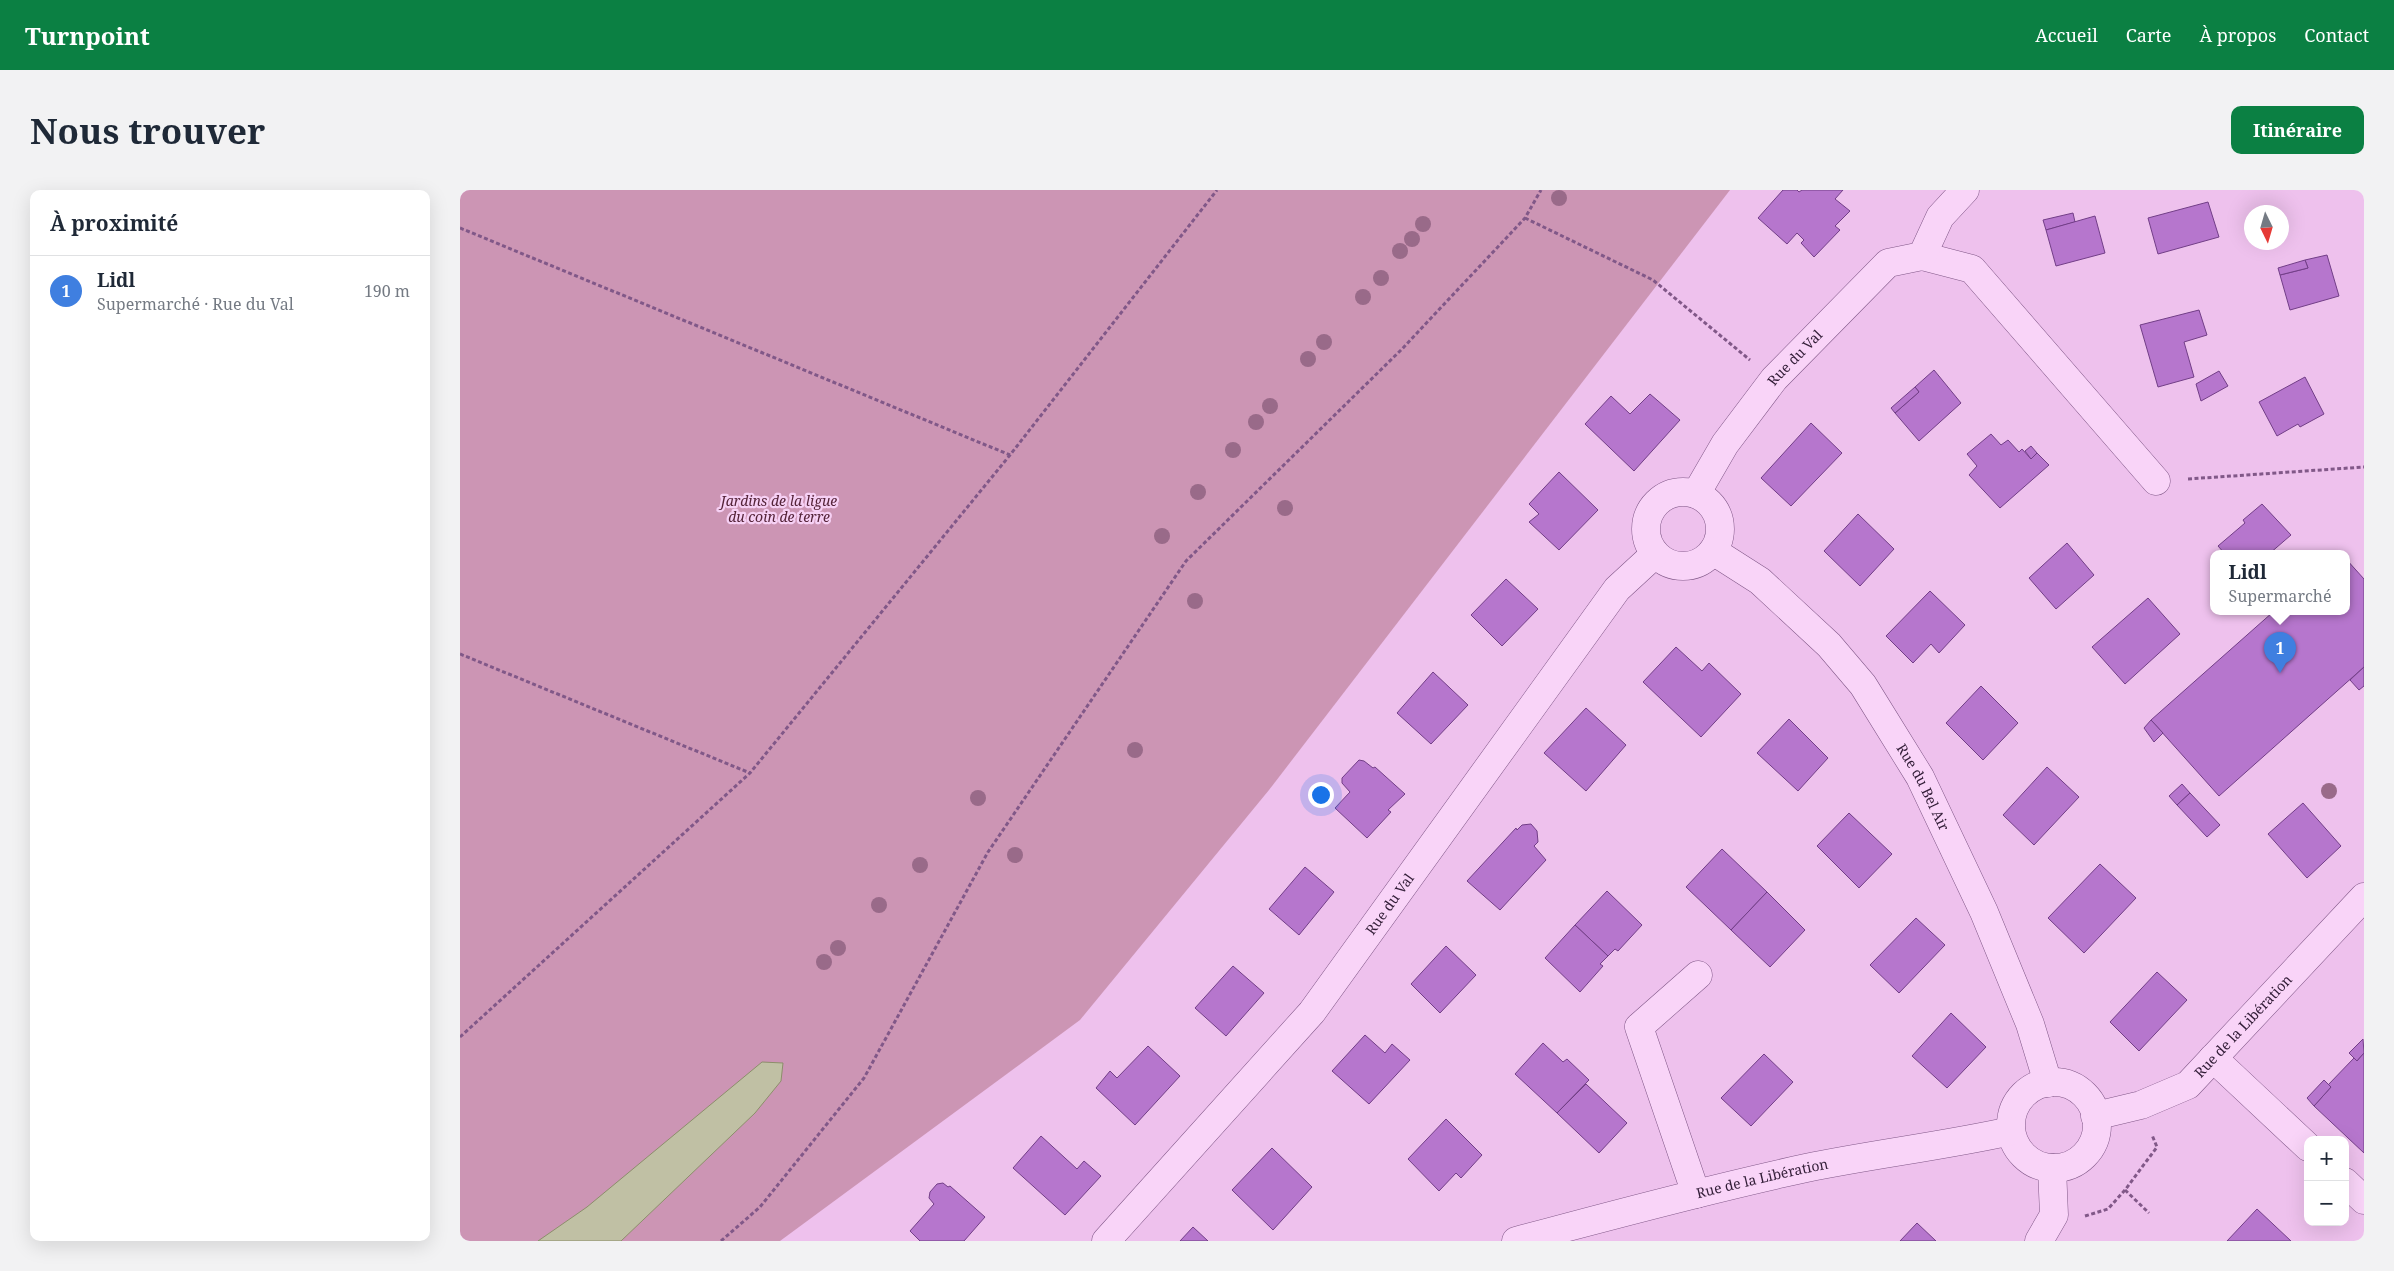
<!DOCTYPE html>
<html lang="fr">
<head>
<meta charset="utf-8">
<style>
  body { margin:0; font-family:"Noto Serif",serif; background:#f2f2f3; color:#1f2937 }
  .controls { position:absolute; right:15px; bottom:15px; display:grid; overflow:hidden; border-radius:10px; box-shadow:0 5px 20px #0002 }
  .controls button { width:45px; height:45px; display:grid; place-items:center; padding:0; border:0; border-bottom:1px solid #e0e1e3; background:#fff; color:#1f2937; font:25px sans-serif }
  .compass { position:absolute; left:1784px; top:15px; width:45px; height:45px; border-radius:50%; background:#fff; box-shadow:0 5px 20px #0002; rotate:175deg }
  .you { position:absolute; left:860px; top:604px; width:18px; height:18px; margin:-12px; border:4px solid #fff; border-radius:50%; background:#1a73e8; box-shadow:0 0 0 8px #1a73e833 }
  .badge { display:grid; place-items:center; width:32px; height:32px; border-radius:50%; background:#0b8043; color:#fff; font-size:16px; font-weight:700 }
  .pin { position:absolute; translate:-50% -41px; filter:drop-shadow(0 1px 2px #0008) }
  .pin::after { content:''; position:absolute; top:26px; width:18px; height:15px; background:inherit; clip-path:polygon(0 0,100% 0,50% 100%) }
  .popup { position:absolute; left:1750px; top:360px; width:140px; height:65px; box-sizing:border-box; display:grid; place-content:center; border-radius:10px; background:#fff; filter:drop-shadow(0 1px 4px #0005); font-size:16px; white-space:nowrap; color:#747a83 }
  .popup b { font-size:19px; color:#1f2937 }
  .popup::after { content:''; position:absolute; left:50%; top:100%; margin-left:-10px; border:10px solid transparent; border-top-color:#fff }
  .list { margin:0; padding:0; list-style:none }
  h2 { display:flex; justify-content:space-between; align-items:center; height:65px; margin:0; padding:0 20px; font-size:21px }
  h2 small { font-size:16px; font-weight:400; color:#747a83 }
  .list li { display:grid; grid-template-columns:32px 1fr auto; gap:15px; align-items:center; box-sizing:border-box; height:70px; padding:0 20px; border-top:1px solid #e0e1e3 }
  .list b { display:block; font-size:19px; white-space:nowrap }
  .list p { margin:0; font-size:16px; white-space:nowrap; color:#747a83 }
  .list em { font-size:16px; font-style:normal; color:#747a83 }
  .map { position:relative; flex:none; width:1904px; height:1051px; overflow:hidden; border-radius:10px }
  header { display:flex; align-items:center; gap:30px; box-sizing:border-box; height:70px; padding:0 25px; background:#0b8043; color:#fff }
  header strong { font-size:24px }
  nav { display:flex; gap:28px; margin-inline-start:auto; font-size:18px }
  .intro { display:flex; align-items:center; justify-content:space-between; box-sizing:border-box; height:120px; padding:0 30px }
  h1 { margin:0; font-size:35px }
  .button { padding:12px 22px; border-radius:10px; background:#0b8043; color:#fff; font-size:18px; font-weight:700 }
  main { display:flex; gap:30px; padding:0 30px }
  aside { flex:1; background:#fff; border-radius:10px; box-shadow:0 5px 20px #0002 }
  .map>svg:first-child { display:block }
  .green { fill:#cc95b4 }
  .water { fill:#c0c0a4; stroke:#8c8e6b }
  .building { fill:#b676cd; stroke:#723e87 }
  .lines { fill:none; stroke-linecap:round; stroke-linejoin:round }
  .street-casing { stroke:#815888; stroke-width:29 }
  .path { stroke:#815888; stroke-width:3; stroke-dasharray:4 2.5; stroke-linecap:butt }
  .street { stroke:#f9d4f8; stroke-width:28 }
  .tree { fill:#996a89 }
  .labels { text-anchor:middle; stroke-width:4.5; stroke-linejoin:round; paint-order:stroke }
  .street-label { font-size:14px; fill:#321d37; stroke:#f6d0f4 }
  .park-label { font-size:14px; font-style:italic; fill:#542338; stroke:#f6d0f4 }
</style>
</head>
<body>
<header>
<strong>Turnpoint</strong>
<nav><a>Accueil</a><a>Carte</a><a>À propos</a><a>Contact</a></nav>
</header>
<div class="intro"><h1>Nous trouver</h1><a class="button">Itinéraire</a></div>
<main>
<aside>
<h2>À proximité<small></small></h2>
<ul class="list">
<li><span class="badge" style="background:#3f7fe0">1</span><div><b>Lidl</b><p>Supermarché · Rue du Val</p></div><em>190 m</em></li>
</ul>
</aside>
<div class="map">
<svg width="1904" height="1051" viewBox="0 0 1904 1051">
  <rect width="100%" height="100%" fill="#eec1ed"/>
  <!-- green -->
  <polygon class="green" points="0,0 1270,0 809,600 620,830 320,1051 0,1051"/>
  <!-- water -->
  <polygon class="water" points="302,872 323,873 321,891 295,923 161,1051 78,1051 127,1017"/>
  <!-- building -->
  <g class="building">
    <polygon points="1323,0 1337,0 1339,2 1342,0 1383,0 1375,9 1390,21 1375,36 1380,40 1354,67 1341,53 1344,50 1337,43 1327,54 1298,28"/>
    <polygon points="1748,12 1759,47 1698,64 1688,28"/>
    <polygon points="1613,23 1615,32 1586,40 1583,30"/>
    <polygon points="1635,26 1645,63 1596,76 1586,40"/>
    <polygon points="1867,65 1879,106 1830,120 1820,85 1848,78 1845,70"/>
    <polygon points="1845,70 1848,78 1820,85 1818,78"/>
    <polygon points="1739,120 1747,145 1724,152 1734,187 1698,197 1680,135"/>
    <polygon points="1474,180 1501,213 1459,251 1435,223 1459,202 1455,197"/>
    <polygon points="1759,181 1768,196 1741,211 1736,194"/>
    <polygon points="1845,187 1864,224 1840,237 1838,234 1817,246 1799,212"/>
    <polygon points="1455,197 1459,202 1435,223 1431,218"/>
    <polygon points="1190,204 1220,230 1174,281 1125,234 1151,206 1170,224"/>
    <polygon points="1351,233 1382,263 1331,316 1301,288"/>
    <polygon points="1531,244 1541,255 1548,250 1559,262 1562,259 1571,269 1577,263 1589,275 1540,318 1509,285 1517,276 1507,264"/>
    <polygon points="1571,256 1577,263 1571,269 1565,261"/>
    <polygon points="1099,282 1138,320 1099,360 1069,332 1079,324 1069,314"/>
    <polygon points="1802,314 1831,345 1809,364 1765,364 1758,356 1785,333 1783,330"/>
    <polygon points="1398,324 1434,359 1400,396 1364,361"/>
    <polygon points="1607,353 1634,385 1596,419 1569,388"/>
    <polygon points="1886,369 1904,389 1904,477 1759,606 1691,530 1813,422 1886,422"/>
    <polygon points="1046,389 1078,419 1042,456 1011,425"/>
    <polygon points="1470,401 1505,435 1479,463 1471,454 1453,473 1426,446"/>
    <polygon points="1688,408 1720,444 1665,494 1632,457"/>
    <polygon points="1216,457 1242,481 1249,473 1281,504 1241,547 1183,492"/>
    <polygon points="1904,477 1904,496 1899,500 1890,490"/>
    <polygon points="973,482 1008,515 971,554 937,523"/>
    <polygon points="1521,496 1558,533 1523,570 1486,533"/>
    <polygon points="1126,518 1166,555 1126,601 1084,563"/>
    <polygon points="1329,529 1368,568 1338,601 1297,563"/>
    <polygon points="1691,530 1703,543 1694,552 1684,538"/>
    <polygon points="899,570 904,571 913,578 915,577 945,604 928,620 931,622 907,648 875,618 890,602 882,593 882,588"/>
    <polygon points="1587,577 1619,607 1574,655 1543,625"/>
    <polygon points="1722,594 1730,603 1717,615 1709,606"/>
    <polygon points="1730,603 1760,635 1747,647 1717,615"/>
    <polygon points="1843,613 1881,656 1847,688 1808,644"/>
    <polygon points="1389,623 1432,664 1399,698 1357,656"/>
    <polygon points="1071,634 1077,641 1078,652 1074,656 1086,670 1040,720 1007,691 1056,638 1057,640 1062,635"/>
    <polygon points="1262,659 1307,702 1271,740 1226,697"/>
    <polygon points="1640,674 1676,708 1624,763 1588,728"/>
    <polygon points="845,677 874,702 839,745 809,719"/>
    <polygon points="1147,701 1182,735 1158,761 1155,759 1148,766 1115,735"/>
    <polygon points="1307,702 1345,740 1310,777 1271,740"/>
    <polygon points="1456,728 1485,755 1439,803 1410,775"/>
    <polygon points="1115,735 1148,766 1140,774 1143,776 1120,802 1085,768"/>
    <polygon points="986,756 1016,785 980,823 951,794"/>
    <polygon points="773,776 804,803 766,846 735,818"/>
    <polygon points="1697,782 1727,810 1679,861 1650,832"/>
    <polygon points="1491,823 1526,857 1487,898 1452,866"/>
    <polygon points="905,845 925,863 932,854 950,870 909,914 872,881"/>
    <polygon points="1903,849 1904,863 1897,871 1889,863"/>
    <polygon points="1083,853 1103,872 1107,869 1129,890 1097,923 1055,884"/>
    <polygon points="688,856 720,886 675,935 636,898 650,881 657,888"/>
    <polygon points="1904,863 1904,963 1854,916 1871,897 1868,895 1894,868 1897,871"/>
    <polygon points="1304,864 1333,892 1291,936 1261,908"/>
    <polygon points="1864,890 1871,897 1854,916 1847,908"/>
    <polygon points="1126,894 1167,933 1139,963 1097,923"/>
    <polygon points="986,929 1022,965 1001,988 996,983 979,1001 948,969"/>
    <polygon points="581,946 617,979 624,971 641,986 605,1025 553,978"/>
    <polygon points="812,958 852,997 813,1040 772,1000"/>
    <polygon points="483,993 488,997 490,996 525,1027 504,1051 460,1051 450,1041 474,1014 469,1008 470,1002 477,994"/>
    <polygon points="1797,1019 1831,1051 1767,1051"/>
    <polygon points="1457,1033 1476,1051 1440,1051"/>
    <polygon points="733,1037 748,1051 720,1051"/>
  </g>
  <g class="lines">
    <!-- street casing -->
    <g class="street-casing">
      <g id="street">
        <polyline points="1462,66 1512,79 1696,291"/>
        <circle cx="1223" cy="339" r="37"/>
        <path id="s1" d="M1236,304l29,-50 49,-65 114,-116 34,-7 18,-39 25,-27"/>
        <path id="s2" d="M1253,361l47,30 69,64 34,40 57,92 64,135 46,112 18,59"/>
        <polyline points="1753,868 1848,957"/>
        <circle cx="1594" cy="935" r="43"/>
        <path id="s3" d="M1635,926l46,-11 47,-20 176,-188"/>
        <polyline points="1885,992 1904,1010"/>
        <polyline points="1236,1004 1179,837 1238,785"/>
        <path id="s4" d="M646,1051l206,-229 305,-423 38,-35"/>
        <path id="s5" d="M1056,1051c96,-26 193,-52 290,-73 68,-14 137,-22 205,-37"/>
        <polyline points="1579,1051 1594,1025 1592,978"/>
      </g>
    </g>
    <!-- path -->
    <g class="path">
      <polyline points="1065,28 1193,90 1290,170"/>
      <polyline points="0,38 550,265"/>
      <polyline points="1728,289 1904,277"/>
      <polyline points="0,464 290,583"/>
      <polyline points="0,847 290,583 550,265 757,0"/>
      <polyline points="1665,1000 1689,1023"/>
      <polyline points="1625,1026 1648,1019 1665,1000 1697,957 1692,945"/>
      <polyline points="261,1051 300,1017 404,888 528,662 726,371 942,159 1065,28 1081,0"/>
    </g>
    <!-- street -->
    <use href="#street" class="street"/>
  </g>
  <!-- trees -->
  <g class="tree">
    <circle cx="1099" cy="8" r="8"/>
    <circle cx="963" cy="34" r="8"/>
    <circle cx="952" cy="49" r="8"/>
    <circle cx="940" cy="61" r="8"/>
    <circle cx="921" cy="88" r="8"/>
    <circle cx="903" cy="107" r="8"/>
    <circle cx="864" cy="152" r="8"/>
    <circle cx="848" cy="169" r="8"/>
    <circle cx="810" cy="216" r="8"/>
    <circle cx="796" cy="232" r="8"/>
    <circle cx="773" cy="260" r="8"/>
    <circle cx="738" cy="302" r="8"/>
    <circle cx="825" cy="318" r="8"/>
    <circle cx="702" cy="346" r="8"/>
    <circle cx="735" cy="411" r="8"/>
    <circle cx="675" cy="560" r="8"/>
    <circle cx="1869" cy="601" r="8"/>
    <circle cx="518" cy="608" r="8"/>
    <circle cx="555" cy="665" r="8"/>
    <circle cx="460" cy="675" r="8"/>
    <circle cx="419" cy="715" r="8"/>
    <circle cx="378" cy="758" r="8"/>
    <circle cx="364" cy="772" r="8"/>
  </g>
  <g class="labels">
    <!-- street labels -->
    <g class="street-label">
      <text dy="5" stroke="none"><textPath href="#s1" startOffset="169">Rue du Val</textPath></text>
      <text dy="5" stroke="none"><textPath href="#s2" startOffset="321">Rue du Bel Air</textPath></text>
      <text dy="5" stroke="none"><textPath href="#s4" startOffset="441">Rue du Val</textPath></text>
      <text dy="5" stroke="none"><textPath href="#s3" startOffset="179">Rue de la Libération</textPath></text>
      <text dy="5" stroke="none"><textPath href="#s5" startOffset="254">Rue de la Libération</textPath></text>
    </g>
    <!-- park labels -->
    <g class="park-label">
      <text x="319" y="316">Jardins de la ligue<tspan x="319" dy="16">du coin de terre</tspan></text>
    </g>
  </g>
</svg>
<div class="controls">
<button>+</button>
<button>−</button>
</div>
<svg class="compass" viewBox="-18 -18 36 36"><path d="M0-13l5 13h-10z" fill="#e53935"/><path d="M0 13l5-13h-10z" fill="#747a83"/></svg>
<div class="you"></div>
<div class="pin badge" style="left:1820px;top:483px;background:#3f7fe0">1</div>
<div class="popup"><b>Lidl</b>Supermarché</div>
</div>
</main>
</body>
</html>
